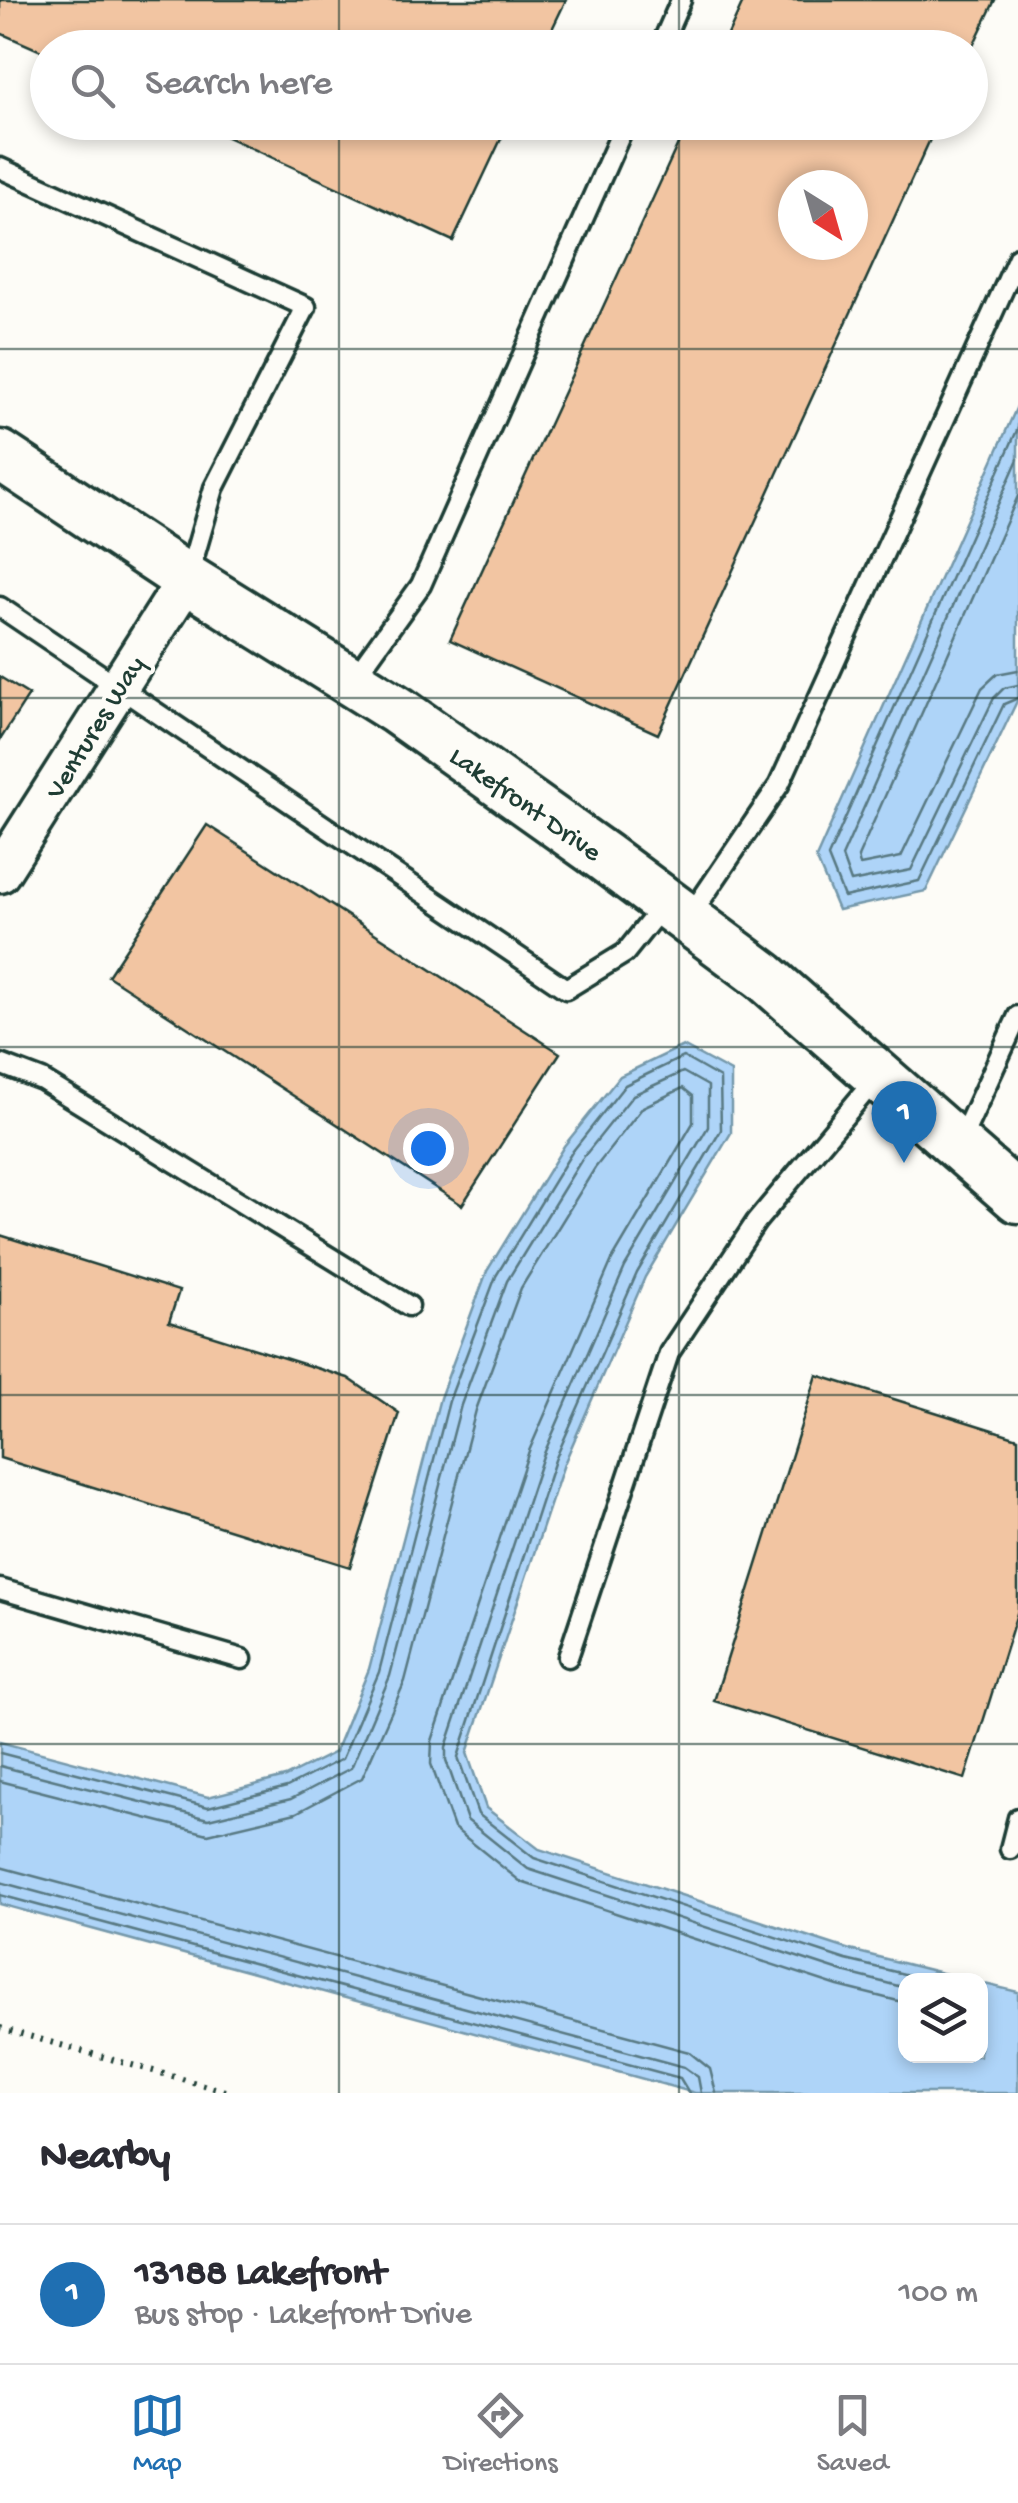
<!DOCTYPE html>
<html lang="en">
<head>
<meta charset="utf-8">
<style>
  body { margin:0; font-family:"Gochi Hand",sans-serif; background:#f7f7f7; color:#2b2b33 }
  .controls { position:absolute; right:30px; bottom:30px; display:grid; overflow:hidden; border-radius:20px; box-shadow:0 5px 15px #0003 }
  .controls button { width:90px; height:90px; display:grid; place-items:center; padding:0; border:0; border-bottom:2px solid #e1e1e2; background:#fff; color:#2b2b33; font:50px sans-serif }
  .compass { position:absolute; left:778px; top:170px; width:90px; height:90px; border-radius:50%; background:#fff; box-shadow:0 5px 15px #0003; rotate:143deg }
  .you { position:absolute; left:428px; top:1148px; width:35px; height:35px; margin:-25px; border:8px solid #fff; border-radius:50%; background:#1a73e8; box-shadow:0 0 0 15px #1a73e833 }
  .badge { display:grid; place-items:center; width:65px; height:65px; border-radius:50%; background:#1f6fb2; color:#fff; font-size:32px; font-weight:700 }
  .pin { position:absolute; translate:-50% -82px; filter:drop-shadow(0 2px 5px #0008) }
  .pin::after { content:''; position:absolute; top:52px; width:35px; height:30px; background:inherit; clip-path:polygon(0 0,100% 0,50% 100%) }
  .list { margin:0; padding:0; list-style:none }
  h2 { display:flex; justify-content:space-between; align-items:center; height:130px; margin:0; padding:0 40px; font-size:42px }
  h2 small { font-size:32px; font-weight:400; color:#7c7c81 }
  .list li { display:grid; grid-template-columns:65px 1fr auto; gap:30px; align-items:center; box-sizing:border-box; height:140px; padding:0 40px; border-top:2px solid #e1e1e2 }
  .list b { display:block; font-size:38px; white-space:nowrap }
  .list p { margin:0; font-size:32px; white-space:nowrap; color:#7c7c81 }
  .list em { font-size:32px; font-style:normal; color:#7c7c81 }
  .icon { flex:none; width:55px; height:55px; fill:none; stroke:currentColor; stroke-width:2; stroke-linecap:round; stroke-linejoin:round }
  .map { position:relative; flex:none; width:1018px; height:2093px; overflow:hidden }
  .search { position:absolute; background:#fff; box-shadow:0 5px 15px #0003; left:30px; right:30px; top:30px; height:110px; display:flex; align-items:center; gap:25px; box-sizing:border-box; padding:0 35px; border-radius:55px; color:#7c7c81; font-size:38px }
  .sheet { height:270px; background:#fff }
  nav { display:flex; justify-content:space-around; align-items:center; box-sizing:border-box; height:140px; border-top:2px solid #e1e1e2; background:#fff; font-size:28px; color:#7c7c81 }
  nav a { display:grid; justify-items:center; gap:5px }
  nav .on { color:#1f6fb2 }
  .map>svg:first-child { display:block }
  .water { fill:#aed4f8; stroke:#7598aa; stroke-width:2.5 }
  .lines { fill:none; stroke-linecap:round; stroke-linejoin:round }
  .shore { stroke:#587982; stroke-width:2.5 }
  .building { fill:#f2c5a2; stroke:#1f3d34; stroke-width:2.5; fill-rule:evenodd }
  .service-casing { stroke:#1f3d34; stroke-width:25 }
  .minor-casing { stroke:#1f3d34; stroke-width:45 }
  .tertiary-casing { stroke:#1f3d34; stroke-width:55 }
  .path { stroke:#1f3d34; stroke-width:6; stroke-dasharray:2.5 8; stroke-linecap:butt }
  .service { stroke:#fdfcf7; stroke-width:18 }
  .minor { stroke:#fdfcf7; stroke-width:38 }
  .tertiary { stroke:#fdfcf7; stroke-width:48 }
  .grid { fill:none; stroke:#1f3d34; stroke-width:2.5; stroke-opacity:0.55 }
  .labels { text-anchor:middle; stroke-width:8; stroke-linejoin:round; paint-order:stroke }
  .street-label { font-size:28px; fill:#1f3d34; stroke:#fdfcf7 }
</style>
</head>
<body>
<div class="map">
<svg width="1018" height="2093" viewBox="0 0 1018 2093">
  <rect width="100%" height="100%" fill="#fdfcf7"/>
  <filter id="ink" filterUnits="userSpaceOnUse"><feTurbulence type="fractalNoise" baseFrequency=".01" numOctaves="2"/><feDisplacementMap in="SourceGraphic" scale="20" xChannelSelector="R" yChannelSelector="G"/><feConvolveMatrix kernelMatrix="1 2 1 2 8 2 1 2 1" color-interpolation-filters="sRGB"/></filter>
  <g filter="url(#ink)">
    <!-- water -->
    <g class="water">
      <polygon points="1018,404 1018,699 926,891 838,910 816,858"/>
      <polygon points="683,1046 731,1072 731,1133 645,1277 564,1464 467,1753 486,1808 539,1849 850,1950 970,1980 906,1980 906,2056 980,2056 981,1983 1018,1992 1018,2093 695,2093 0,1904 0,1742 208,1797 285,1777 335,1752 369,1669 440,1398 487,1271 564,1146 620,1076"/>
    </g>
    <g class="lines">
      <!-- shore -->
      <g class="shore">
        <polyline points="1018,428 828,857 844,897 919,881 1004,704 1018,698"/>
        <polyline points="1018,459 842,857 851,882 911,870 994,698 1004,688 1018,685"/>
        <polyline points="1018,496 858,857 860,865 901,857 982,688 997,674 1018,670"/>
        <polyline points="0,1753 208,1807 287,1787 342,1759 379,1672 449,1401 496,1276 572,1152 625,1085 683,1057 720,1078 721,1130 637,1273 555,1460 458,1757 478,1814 534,1858 846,1960 929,1980"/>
        <polyline points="0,1766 208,1819 291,1799 351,1768 390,1676 461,1405 507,1281 582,1159 633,1095 683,1072 708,1086 708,1127 625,1267 543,1456 446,1747 446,1760 467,1820 528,1869 843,1972 906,1988"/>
        <polyline points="0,1781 208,1834 296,1813 362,1778 405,1681 476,1410 521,1288 595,1168 643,1107 683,1088 693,1096 693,1123 612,1260 529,1451 432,1741 431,1764 454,1828 521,1882 838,1986 906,2003"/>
        <polyline points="0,1867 689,2052 710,2069 716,2093"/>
        <polyline points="0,1882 684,2067 698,2077 701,2093"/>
        <polyline points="0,1895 680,2078 689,2093"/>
      </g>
    </g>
    <!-- building -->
    <g class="building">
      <polygon points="0,0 566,0 543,48 48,48 48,54 0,33"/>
      <polygon points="744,0 995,0 970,52 970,48 722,48"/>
      <polygon points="195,122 509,122 453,241"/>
      <path d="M688,122h250l-280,612 -208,-94zM793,185h60v60h-60z"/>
      <polygon points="0,677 29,695 0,740"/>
      <polygon points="207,825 560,1053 462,1205 108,976"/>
      <polygon points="0,1235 179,1291 169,1322 348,1378 399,1413 350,1567 0,1458"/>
      <polygon points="817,1375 1018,1438 1018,1610 965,1779 714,1701"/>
    </g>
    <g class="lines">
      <!-- service casing -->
      <g class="service-casing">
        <g id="service">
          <polyline points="660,48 681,0"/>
          <polyline points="0,168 306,307 214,488 189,574"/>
          <polyline points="0,607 566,989 625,953 665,903"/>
          <polyline points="352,681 421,585 626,122"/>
          <polyline points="688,919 779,785 1018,257"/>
          <polyline points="0,1064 42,1080 409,1306"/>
          <polyline points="960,1142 1018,1016"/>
          <polyline points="0,1589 242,1659"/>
          <polyline points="568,1657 669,1353 756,1222 878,1076"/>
          <polyline points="1010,1849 1018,1818"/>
        </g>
      </g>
      <!-- minor casing -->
      <g class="minor-casing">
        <polyline id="minor" points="0,873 187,579"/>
      </g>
      <!-- tertiary casing -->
      <g class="tertiary-casing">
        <polyline id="tertiary" points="0,455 187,579 397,710 604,857 764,976 1018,1198"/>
      </g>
      <!-- path -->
      <polyline class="path" points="0,2028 232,2093"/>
      <!-- service -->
      <use href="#service" class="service"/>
      <!-- minor -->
      <use href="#minor" class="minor"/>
      <!-- tertiary -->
      <use href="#tertiary" class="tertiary"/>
    </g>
  </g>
  <!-- grid -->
  <path class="grid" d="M339,0v48M679,0v48M339,122v1971M679,122v1971M0,349h1018M0,698h1018M0,1047h1018M0,1395h1018M0,1744h1018"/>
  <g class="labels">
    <!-- street labels -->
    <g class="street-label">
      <text transform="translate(93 726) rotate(-58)" y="10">Ventures Way</text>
      <text transform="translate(527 802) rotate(35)" y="10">Lakefront Drive</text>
    </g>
  </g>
</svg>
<div class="controls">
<button><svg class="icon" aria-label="layers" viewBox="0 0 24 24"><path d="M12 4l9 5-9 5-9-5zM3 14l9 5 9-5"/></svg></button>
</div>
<svg class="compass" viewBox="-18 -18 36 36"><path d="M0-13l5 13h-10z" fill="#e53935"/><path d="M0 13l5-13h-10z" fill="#7c7c81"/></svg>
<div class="you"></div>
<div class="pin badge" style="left:904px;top:1163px">1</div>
<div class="search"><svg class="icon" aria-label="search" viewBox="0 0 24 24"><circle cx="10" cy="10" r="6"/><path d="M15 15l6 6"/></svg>Search here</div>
</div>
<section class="sheet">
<h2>Nearby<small></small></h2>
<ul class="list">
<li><span class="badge">1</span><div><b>13188 Lakefront</b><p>Bus stop · Lakefront Drive</p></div><em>100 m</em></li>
</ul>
</section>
<nav>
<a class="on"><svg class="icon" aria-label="map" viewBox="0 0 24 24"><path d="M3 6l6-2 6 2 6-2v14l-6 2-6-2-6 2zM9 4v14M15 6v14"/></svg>Map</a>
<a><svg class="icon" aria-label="directions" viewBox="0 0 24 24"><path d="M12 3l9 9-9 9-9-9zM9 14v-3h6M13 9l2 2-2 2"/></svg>Directions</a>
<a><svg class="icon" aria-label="saved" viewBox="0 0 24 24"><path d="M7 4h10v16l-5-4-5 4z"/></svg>Saved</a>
</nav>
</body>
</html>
